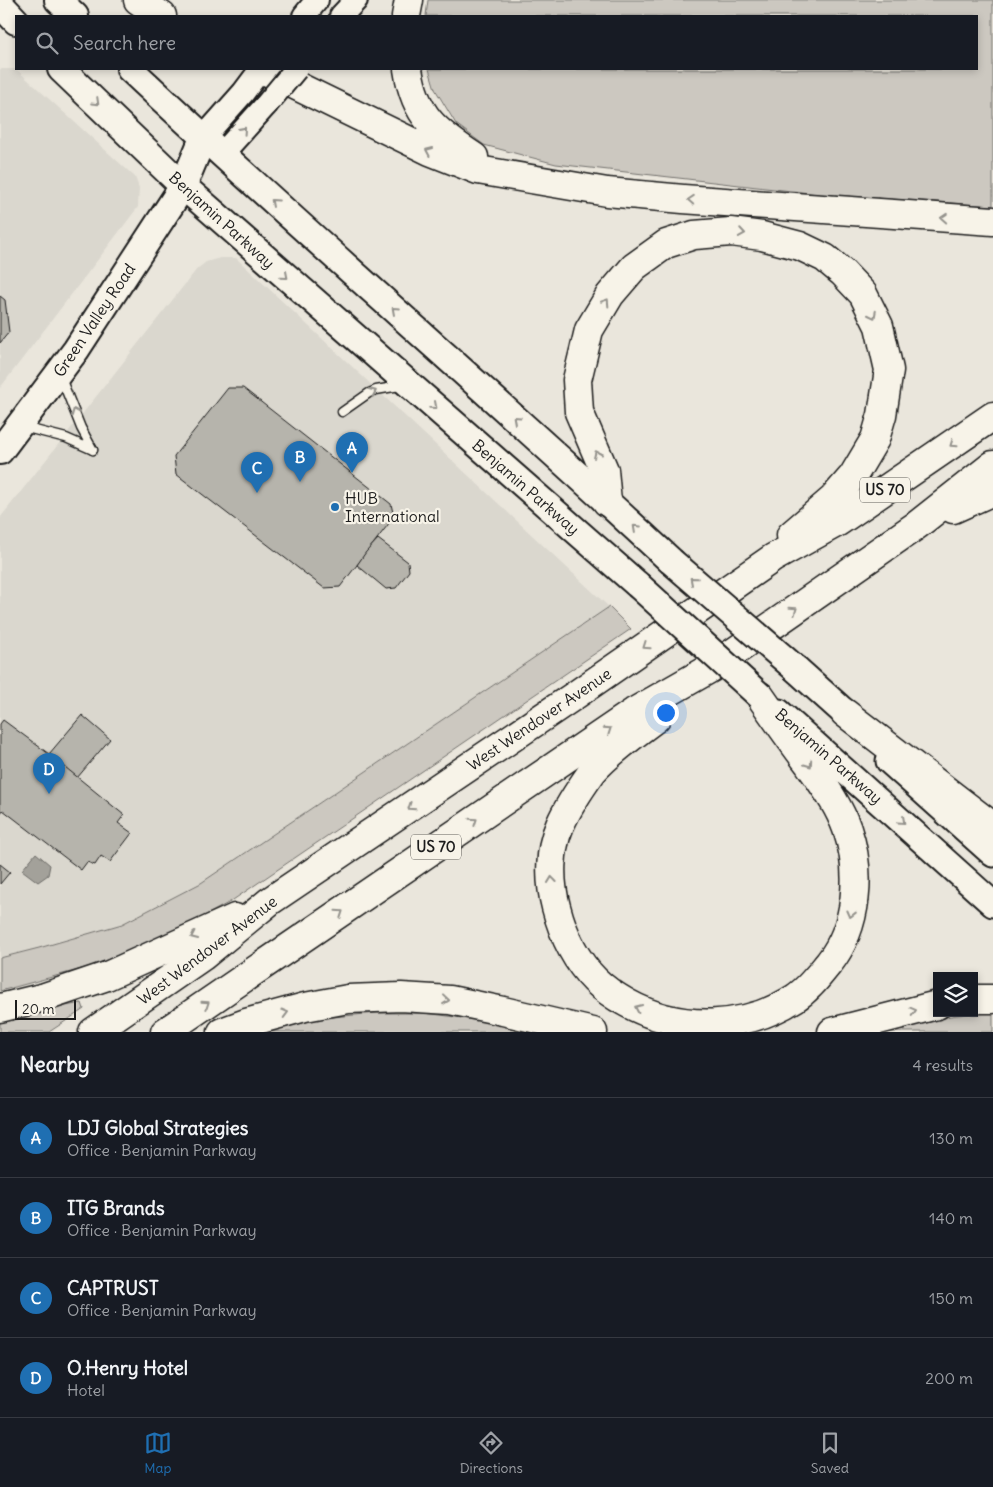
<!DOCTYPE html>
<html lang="en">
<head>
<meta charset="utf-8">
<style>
  body { margin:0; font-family:Delius,sans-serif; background:#20242c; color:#f1f3f6 }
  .controls { position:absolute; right:15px; bottom:15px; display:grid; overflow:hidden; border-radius:0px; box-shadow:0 2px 8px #0003 }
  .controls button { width:45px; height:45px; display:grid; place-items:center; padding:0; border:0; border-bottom:1px solid #363941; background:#171b24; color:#f1f3f6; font:25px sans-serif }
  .scale { position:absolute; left:15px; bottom:12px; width:61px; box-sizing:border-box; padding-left:5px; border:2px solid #1c1c1c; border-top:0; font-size:14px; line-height:18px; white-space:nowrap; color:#1c1c1c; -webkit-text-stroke:4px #f7f3e8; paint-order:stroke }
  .you { position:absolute; left:665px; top:712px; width:18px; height:18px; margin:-12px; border:4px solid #fff; border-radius:50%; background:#1a73e8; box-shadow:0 0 0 8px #1a73e833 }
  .badge { display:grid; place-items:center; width:32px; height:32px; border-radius:50%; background:#1f6fb2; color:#fff; font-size:16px; font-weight:700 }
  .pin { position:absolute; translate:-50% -41px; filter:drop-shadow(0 1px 2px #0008) }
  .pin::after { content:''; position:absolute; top:26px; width:18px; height:15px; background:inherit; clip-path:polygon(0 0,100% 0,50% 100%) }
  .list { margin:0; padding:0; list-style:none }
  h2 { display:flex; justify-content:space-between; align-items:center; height:65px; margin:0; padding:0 20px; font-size:21px }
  h2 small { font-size:16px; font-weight:400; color:#9ea1a6 }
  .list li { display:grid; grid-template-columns:32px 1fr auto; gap:15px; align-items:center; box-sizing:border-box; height:80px; padding:0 20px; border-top:1px solid #363941 }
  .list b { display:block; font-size:19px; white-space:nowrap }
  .list p { margin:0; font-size:16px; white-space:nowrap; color:#9ea1a6 }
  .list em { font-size:16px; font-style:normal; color:#9ea1a6 }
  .icon { flex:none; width:28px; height:28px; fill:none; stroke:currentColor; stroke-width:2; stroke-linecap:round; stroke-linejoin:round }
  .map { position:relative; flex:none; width:993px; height:1032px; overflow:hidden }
  .search { position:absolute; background:#171b24; box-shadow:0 2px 8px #0003; left:15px; right:15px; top:15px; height:55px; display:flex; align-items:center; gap:12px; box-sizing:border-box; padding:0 18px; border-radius:0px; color:#9ea1a6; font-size:19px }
  .sheet { height:385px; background:#171b24 }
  nav { display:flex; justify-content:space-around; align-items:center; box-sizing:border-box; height:70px; border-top:1px solid #363941; background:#171b24; font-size:14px; color:#9ea1a6 }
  nav a { display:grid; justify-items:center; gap:2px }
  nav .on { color:#1f6fb2 }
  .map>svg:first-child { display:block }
  .built { fill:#dad7ce }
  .green { fill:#ccc8c0; stroke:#74726e }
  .water { fill:#a3a19a; stroke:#6d6c68 }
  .building { fill:#b6b4ac; stroke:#1c1c1c }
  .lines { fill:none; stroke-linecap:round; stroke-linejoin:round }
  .service-casing { stroke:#1c1c1c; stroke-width:11 }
  .secondary-casing { stroke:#1c1c1c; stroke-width:26 }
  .primary-casing { stroke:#1c1c1c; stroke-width:29 }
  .trunk-casing { stroke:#1c1c1c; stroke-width:30 }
  .motorway-casing { stroke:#1c1c1c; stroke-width:31 }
  .service { stroke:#f7f3e8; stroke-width:8 }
  .secondary { stroke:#f7f3e8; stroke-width:22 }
  .primary { stroke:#f7f3e8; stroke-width:25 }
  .trunk { stroke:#f7f3e8; stroke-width:26 }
  .motorway { stroke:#f7f3e8; stroke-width:28 }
  .secondary-bridge-casing { stroke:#1c1c1c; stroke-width:26; stroke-linecap:butt }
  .trunk-bridge-casing { stroke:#1c1c1c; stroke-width:30; stroke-linecap:butt }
  .secondary-bridge { stroke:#f7f3e8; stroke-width:22 }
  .trunk-bridge { stroke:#f7f3e8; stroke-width:26 }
  .oneway { stroke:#94928c }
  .poi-dot { fill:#1f6fb2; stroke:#f7f3e8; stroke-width:2 }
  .labels { text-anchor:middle; stroke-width:4.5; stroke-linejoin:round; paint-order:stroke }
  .shield { fill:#f7f3e8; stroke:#5e5c59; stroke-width:1 }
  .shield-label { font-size:15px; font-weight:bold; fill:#1c1c1c }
  .street-label { font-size:16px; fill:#1c1c1c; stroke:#f7f3e8 }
  .poi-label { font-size:16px; fill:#1c1c1c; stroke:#f7f3e8; text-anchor:start }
</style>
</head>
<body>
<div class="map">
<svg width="993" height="1032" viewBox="0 0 993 1032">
  <rect width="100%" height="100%" fill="#eae6dc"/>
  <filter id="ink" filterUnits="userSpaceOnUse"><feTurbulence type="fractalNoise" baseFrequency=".02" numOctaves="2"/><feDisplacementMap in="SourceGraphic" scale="10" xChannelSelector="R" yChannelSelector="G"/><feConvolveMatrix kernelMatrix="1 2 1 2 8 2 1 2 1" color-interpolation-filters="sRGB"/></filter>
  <g filter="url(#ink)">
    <!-- built -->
    <g class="built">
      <polygon points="0,69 16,69 135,177 139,188 138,207 0,388"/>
      <polygon points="220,258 236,258 609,607 201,883 122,924 39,948 0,958 0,518 197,269 206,262"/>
    </g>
    <!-- green -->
    <g class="green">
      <polygon points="428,0 993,0 993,206 818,194 556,164 484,145 456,124 435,89 429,69 977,69 977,16 426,16"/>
      <polygon points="609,607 631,629 230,902 173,933 89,967 0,991 0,958 39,948 122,924 201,883"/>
      <polygon points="82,1003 84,1009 49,1032 0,1032 0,1018"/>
      <polygon points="993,1011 993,1032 889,1032 950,1016"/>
      <polygon points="377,1013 425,1013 486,1021 537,1032 264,1032 322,1018"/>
    </g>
    <!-- water -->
    <polygon class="water" points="36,853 50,865 48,875 38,882 22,870"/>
    <!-- building -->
    <g class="building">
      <polygon points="0,296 5,300 9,332 0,343"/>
      <polygon points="228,388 243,388 391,504 394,517 340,587 324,588 176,474 174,456"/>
      <polygon points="378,539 408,562 409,571 396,588 386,589 357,565 366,552"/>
      <polygon points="82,715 110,739 77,778 49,754"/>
      <polygon points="3,720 49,754 124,815 118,823 132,833 110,862 101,856 95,865 87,862 81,870 3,810 0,814 0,724"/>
      <polygon points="0,864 10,872 0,884"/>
    </g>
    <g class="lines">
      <!-- service casing -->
      <g class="service-casing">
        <g id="service">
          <polyline points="61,378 81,428 93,450"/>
          <polyline points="342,412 369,393 376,390 400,386"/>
          <polyline points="23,427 66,438 93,450"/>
        </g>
      </g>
      <!-- secondary casing -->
      <g class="secondary-casing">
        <g id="secondary">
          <polyline points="304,16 317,0"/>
          <polyline points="341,16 356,0"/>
          <polyline points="203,138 243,93 261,69"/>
          <polyline points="221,155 266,105"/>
        </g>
      </g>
      <!-- primary casing -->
      <g class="primary-casing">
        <g id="primary">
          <polyline points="779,712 993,904"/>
          <polyline points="889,761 993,854"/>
        </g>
      </g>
      <!-- trunk casing -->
      <g class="trunk-casing">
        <g id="trunk">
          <polyline points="58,0 75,16"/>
          <polyline points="0,4 16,21"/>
          <polyline points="61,69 183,186 638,585"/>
          <path d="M130,69c178,167 363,326 541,492"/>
          <polyline points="0,451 76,350 183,186 203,138"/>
          <polyline points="796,669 845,713"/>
        </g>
      </g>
      <!-- motorway casing -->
      <g class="motorway-casing">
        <g id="motorway">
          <polyline points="138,0 162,16"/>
          <polyline points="406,16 409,0"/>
          <polyline points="262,69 430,151 478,170 607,192 683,199 993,221"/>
          <path d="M408,69c7,47 28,63 66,88"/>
          <polyline points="607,502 604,470 579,412 577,380 589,330 610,295 634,267 666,244 694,235 731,232 762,236 800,246 825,258 843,273 863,294 879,326 889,370 882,415 875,439 853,476 833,499 791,535"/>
          <polyline points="953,509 993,491"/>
          <polyline points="845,713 987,822 993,824"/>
          <path d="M656,718c-20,15 -48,35 -64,54 -10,14 -25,37 -32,53 -11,25 -11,56 -4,82 7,27 19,53 39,73 9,9 21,17 32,23 52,29 118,27 168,-5 14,-9 24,-23 34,-35 29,-37 33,-91 18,-134 -9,-25 -23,-43 -38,-65 -17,-22 -33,-45 -49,-68"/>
          <polyline points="974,999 993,999"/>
          <polyline points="0,1008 45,997 107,976 235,918"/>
          <polyline points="93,1032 203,956 270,901 574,696 773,558 838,522 993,416"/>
          <polyline points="165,1032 634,712 711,668 917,525 993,465"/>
          <polyline points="222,1032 246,1023 305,1007 348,999 401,997 450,1000 503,1011 593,1032"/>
          <polyline points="832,1032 937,1005"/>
        </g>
      </g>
      <!-- service -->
      <use href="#service" class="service"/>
      <!-- secondary -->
      <use href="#secondary" class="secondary"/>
      <!-- primary -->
      <use href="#primary" class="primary"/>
      <!-- trunk -->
      <use href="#trunk" class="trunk"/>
      <!-- motorway -->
      <use href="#motorway" class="motorway"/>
      <!-- secondary-bridge casing -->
      <g class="secondary-bridge-casing">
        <polyline id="secondary-bridge" points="266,105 296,69"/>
      </g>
      <!-- trunk-bridge casing -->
      <g class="trunk-bridge-casing">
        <g id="trunk-bridge">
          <polyline points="671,561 796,669"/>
          <polyline points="638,585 760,696"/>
        </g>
      </g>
      <!-- secondary-bridge -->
      <use href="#secondary-bridge" class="secondary-bridge"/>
      <!-- trunk-bridge -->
      <use href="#trunk-bridge" class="trunk-bridge"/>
    </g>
    <!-- one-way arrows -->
    <defs><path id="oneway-chevron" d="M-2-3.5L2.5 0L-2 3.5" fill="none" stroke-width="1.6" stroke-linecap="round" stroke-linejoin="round" transform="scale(1.25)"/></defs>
    <g class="oneway">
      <use href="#oneway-chevron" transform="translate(96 102) rotate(44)"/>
      <use href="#oneway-chevron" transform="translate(243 130) rotate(-48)"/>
      <use href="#oneway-chevron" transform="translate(429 151) rotate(-156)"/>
      <use href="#oneway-chevron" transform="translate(691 200) rotate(-176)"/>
      <use href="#oneway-chevron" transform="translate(274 202) rotate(-138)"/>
      <use href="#oneway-chevron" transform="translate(944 218) rotate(-176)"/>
      <use href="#oneway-chevron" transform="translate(742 233) rotate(9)"/>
      <use href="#oneway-chevron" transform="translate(285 276) rotate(41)"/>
      <use href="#oneway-chevron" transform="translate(606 302) rotate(-57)"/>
      <use href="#oneway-chevron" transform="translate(395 310) rotate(-138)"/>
      <use href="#oneway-chevron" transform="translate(873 315) rotate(63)"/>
      <use href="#oneway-chevron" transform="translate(373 392) rotate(-25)"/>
      <use href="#oneway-chevron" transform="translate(434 406) rotate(41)"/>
      <use href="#oneway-chevron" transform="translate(75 412) rotate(-112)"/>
      <use href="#oneway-chevron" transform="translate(516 419) rotate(-138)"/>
      <use href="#oneway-chevron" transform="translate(953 444) rotate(146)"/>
      <use href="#oneway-chevron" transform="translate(597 454) rotate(-114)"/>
      <use href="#oneway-chevron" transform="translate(636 528) rotate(-137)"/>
      <use href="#oneway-chevron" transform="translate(693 580) rotate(-139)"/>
      <use href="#oneway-chevron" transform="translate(794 610) rotate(-35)"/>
      <use href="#oneway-chevron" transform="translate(646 646) rotate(145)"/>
      <use href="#oneway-chevron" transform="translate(608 730) rotate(-34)"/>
      <use href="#oneway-chevron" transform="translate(809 764) rotate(55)"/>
      <use href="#oneway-chevron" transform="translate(411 807) rotate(146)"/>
      <use href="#oneway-chevron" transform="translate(474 821) rotate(-34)"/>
      <use href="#oneway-chevron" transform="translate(902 821) rotate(42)"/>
      <use href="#oneway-chevron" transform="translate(552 880) rotate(-96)"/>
      <use href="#oneway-chevron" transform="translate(340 913) rotate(-34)"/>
      <use href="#oneway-chevron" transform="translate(851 914) rotate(104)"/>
      <use href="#oneway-chevron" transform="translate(194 936) rotate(155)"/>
      <use href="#oneway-chevron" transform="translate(446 1000) rotate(6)"/>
      <use href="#oneway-chevron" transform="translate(206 1004) rotate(-34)"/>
      <use href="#oneway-chevron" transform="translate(638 1008) rotate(-155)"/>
      <use href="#oneway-chevron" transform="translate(913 1011) rotate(-15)"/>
      <use href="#oneway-chevron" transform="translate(285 1013) rotate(-15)"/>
    </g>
  </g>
  <!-- markers -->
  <circle class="poi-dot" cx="335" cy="507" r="5"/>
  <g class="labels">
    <!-- shield labels -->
    <g class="shield">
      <rect x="860" y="477.5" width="50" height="25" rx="4"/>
      <rect x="411" y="834.5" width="50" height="25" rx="4"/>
    </g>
    <g class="shield-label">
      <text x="885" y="495">US 70</text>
      <text x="436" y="852">US 70</text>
    </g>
    <!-- street labels -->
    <g class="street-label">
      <text transform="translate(222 220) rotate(42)" y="6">Benjamin Parkway</text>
      <text transform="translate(94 320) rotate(-56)" y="6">Green Valley Road</text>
      <text transform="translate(526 487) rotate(41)" y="6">Benjamin Parkway</text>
      <text transform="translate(539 719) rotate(-34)" y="6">West Wendover Avenue</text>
      <text transform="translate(829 756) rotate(41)" y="6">Benjamin Parkway</text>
      <text transform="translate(207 950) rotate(-37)" y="6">West Wendover Avenue</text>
    </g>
    <!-- poi labels -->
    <g class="poi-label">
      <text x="345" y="504">HUB<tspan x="345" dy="18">International</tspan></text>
    </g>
  </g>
</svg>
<div class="controls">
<button><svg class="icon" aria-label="layers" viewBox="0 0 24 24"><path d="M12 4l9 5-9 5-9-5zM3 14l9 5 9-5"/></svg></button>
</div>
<div class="scale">20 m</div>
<div class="you"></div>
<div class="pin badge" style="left:352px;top:473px">A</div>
<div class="pin badge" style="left:300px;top:482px">B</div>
<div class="pin badge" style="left:257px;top:493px">C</div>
<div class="pin badge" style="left:49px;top:794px">D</div>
<div class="search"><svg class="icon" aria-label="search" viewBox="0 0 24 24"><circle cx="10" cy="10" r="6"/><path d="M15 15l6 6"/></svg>Search here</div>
</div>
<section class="sheet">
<h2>Nearby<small>4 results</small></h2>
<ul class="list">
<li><span class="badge">A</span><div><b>LDJ Global Strategies</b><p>Office · Benjamin Parkway</p></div><em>130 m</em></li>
<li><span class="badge">B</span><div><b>ITG Brands</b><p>Office · Benjamin Parkway</p></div><em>140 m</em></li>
<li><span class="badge">C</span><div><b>CAPTRUST</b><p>Office · Benjamin Parkway</p></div><em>150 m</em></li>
<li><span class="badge">D</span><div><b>O.Henry Hotel</b><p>Hotel</p></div><em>200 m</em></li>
</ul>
</section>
<nav>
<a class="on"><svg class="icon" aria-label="map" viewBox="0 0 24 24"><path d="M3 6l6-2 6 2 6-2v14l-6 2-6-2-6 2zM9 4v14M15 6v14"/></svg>Map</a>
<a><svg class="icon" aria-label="directions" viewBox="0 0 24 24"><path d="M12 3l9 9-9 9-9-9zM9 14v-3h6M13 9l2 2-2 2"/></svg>Directions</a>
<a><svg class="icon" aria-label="saved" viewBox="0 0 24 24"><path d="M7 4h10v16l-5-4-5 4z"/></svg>Saved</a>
</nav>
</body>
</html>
